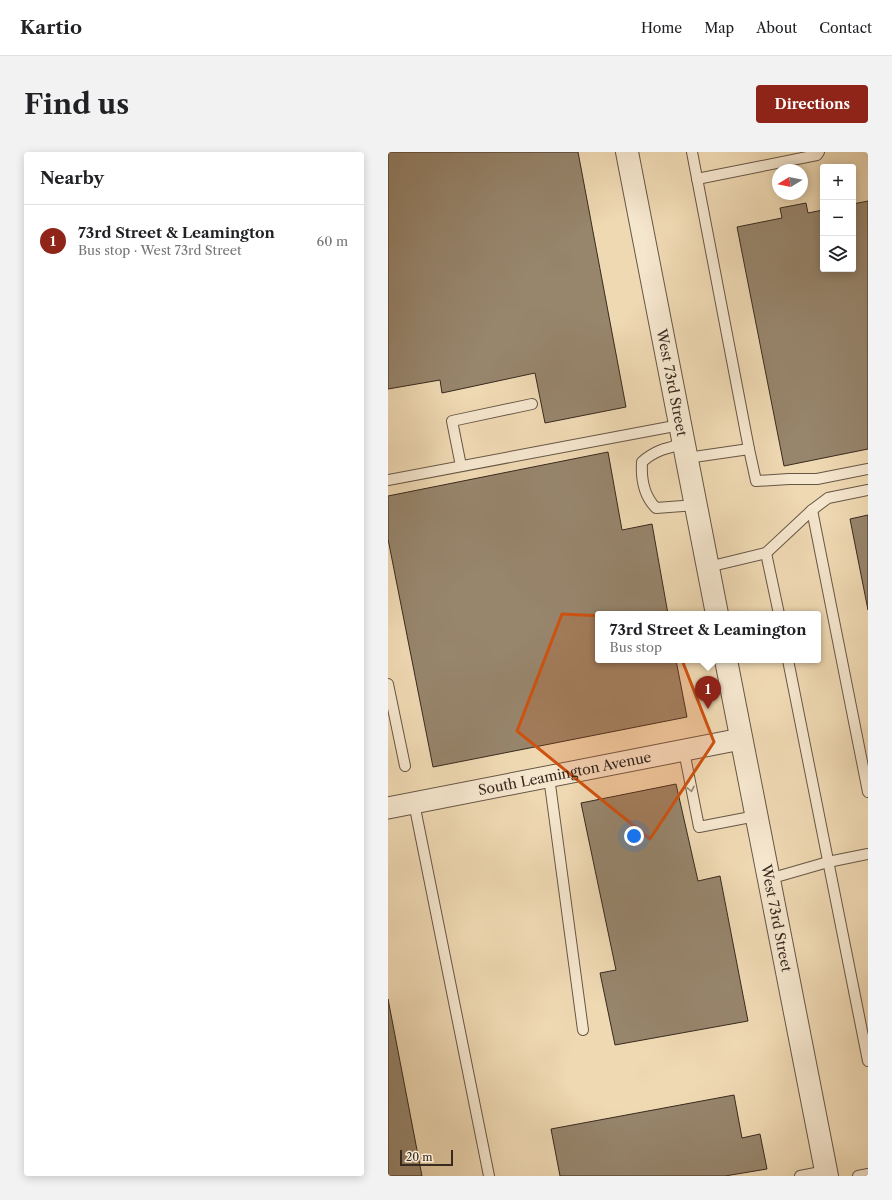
<!DOCTYPE html>
<html lang="en">
<head>
<meta charset="utf-8">
<style>
  body { margin:0; font-family:"Libre Caslon Text",serif; background:#f2f2f2; color:#202124 }
  .controls { position:absolute; right:12px; top:12px; display:grid; overflow:hidden; border-radius:4px; box-shadow:0 2px 10px #0003 }
  .controls button { width:36px; height:36px; display:grid; place-items:center; padding:0; border:0; border-bottom:1px solid #e0e0e0; background:#fff; color:#202124; font:20px sans-serif }
  .compass { position:absolute; left:384px; top:12px; width:36px; height:36px; border-radius:50%; background:#fff; box-shadow:0 2px 10px #0003; rotate:260deg }
  .scale { position:absolute; left:12px; bottom:10px; width:53px; box-sizing:border-box; padding-left:4px; border:2px solid #382a20; border-top:0; font-size:11px; line-height:14px; white-space:nowrap; color:#382a20; -webkit-text-stroke:3px #f5e6ce; paint-order:stroke }
  .you { position:absolute; left:246px; top:684px; width:14px; height:14px; margin:-10px; border:3px solid #fff; border-radius:50%; background:#1a73e8; box-shadow:0 0 0 6px #1a73e833 }
  .badge { display:grid; place-items:center; width:26px; height:26px; border-radius:50%; background:#8f2418; color:#fff; font-size:13px; font-weight:700 }
  .pin { position:absolute; translate:-50% -33px; filter:drop-shadow(0 1px 2px #0008) }
  .pin::after { content:''; position:absolute; top:21px; width:14px; height:12px; background:inherit; clip-path:polygon(0 0,100% 0,50% 100%) }
  .popup { position:absolute; left:207px; top:459px; width:226px; height:52px; box-sizing:border-box; display:grid; place-content:center; border-radius:4px; background:#fff; filter:drop-shadow(0 1px 3px #0005); font-size:13px; white-space:nowrap; color:#757577 }
  .popup b { font-size:15px; color:#202124 }
  .popup::after { content:''; position:absolute; left:50%; top:100%; margin-left:-8px; border:8px solid transparent; border-top-color:#fff }
  .list { margin:0; padding:0; list-style:none }
  h2 { display:flex; justify-content:space-between; align-items:center; height:52px; margin:0; padding:0 16px; font-size:17px }
  h2 small { font-size:13px; font-weight:400; color:#757577 }
  .list li { display:grid; grid-template-columns:26px 1fr auto; gap:12px; align-items:center; box-sizing:border-box; height:72px; padding:0 16px; border-top:1px solid #e0e0e0 }
  .list b { display:block; font-size:15px; white-space:nowrap }
  .list p { margin:0; font-size:13px; white-space:nowrap; color:#757577 }
  .list em { font-size:13px; font-style:normal; color:#757577 }
  .icon { flex:none; width:22px; height:22px; fill:none; stroke:currentColor; stroke-width:2; stroke-linecap:round; stroke-linejoin:round }
  .map { position:relative; flex:none; width:480px; height:1024px; overflow:hidden; border-radius:4px }
  header { display:flex; align-items:center; gap:24px; box-sizing:border-box; height:56px; padding:0 20px; background:#fff; border-bottom:1px solid #e0e0e0 }
  header strong { font-size:19px }
  nav { display:flex; gap:22px; margin-inline-start:auto; font-size:14px }
  .intro { display:flex; align-items:center; justify-content:space-between; box-sizing:border-box; height:96px; padding:0 24px }
  h1 { margin:0; font-size:28px }
  .button { padding:10px 18px; border-radius:4px; background:#8f2418; color:#fff; font-size:14px; font-weight:700 }
  main { display:flex; gap:24px; padding:0 24px }
  aside { flex:1; background:#fff; border-radius:4px; box-shadow:0 2px 10px #0003 }
  .map>svg:first-child { display:block }
  .building { fill:#97856c; stroke:#382a20 }
  .lines { fill:none; stroke-linecap:round; stroke-linejoin:round }
  .service-casing { stroke:#665645; stroke-width:12 }
  .minor-casing { stroke:#665645; stroke-width:23 }
  .tertiary-casing { stroke:#665645; stroke-width:24 }
  .service { stroke:#f5e6ce; stroke-width:10 }
  .minor { stroke:#f5e6ce; stroke-width:21 }
  .tertiary { stroke:#f5e6ce; stroke-width:22 }
  .oneway { stroke:#968877 }
  .marked { fill:#ce520f; fill-opacity:0.2; stroke:#ce520f; stroke-width:3; stroke-linejoin:round }
  .labels { text-anchor:middle; stroke-width:3; stroke-linejoin:round; paint-order:stroke }
  .street-label { font-size:14px; fill:#382a20; stroke:#f5e6ce }
</style>
</head>
<body>
<header>
<strong>Kartio</strong>
<nav><a>Home</a><a>Map</a><a>About</a><a>Contact</a></nav>
</header>
<div class="intro"><h1>Find us</h1><a class="button">Directions</a></div>
<main>
<aside>
<h2>Nearby<small></small></h2>
<ul class="list">
<li><span class="badge">1</span><div><b>73rd Street &amp; Leamington</b><p>Bus stop · West 73rd Street</p></div><em>60 m</em></li>
</ul>
</aside>
<div class="map">
<svg width="480" height="1024" viewBox="0 0 480 1024">
  <rect width="100%" height="100%" fill="#efd9b3"/>
  <filter id="stains"><feTurbulence type="fractalNoise" baseFrequency=".005" numOctaves="4"/><feColorMatrix values="0 0 0 0 .2 0 0 0 0 .09 0 0 0 0 .02 0 0 0 .5 -.17"/></filter>
  <radialGradient id="worn" r=".72"><stop offset=".6" stop-color="#630" stop-opacity="0"/><stop offset="1" stop-color="#630" stop-opacity=".3"/></radialGradient>
  <!-- building -->
  <g class="building">
    <polygon points="0,0 190,0 238,255 157,271 147,221 54,241 52,228 0,237"/>
    <polygon points="480,49 480,297 396,314 349,75 394,66 392,56 418,51 420,61 435,58 435,117 465,117 465,52"/>
    <polygon points="220,300 234,378 264,372 280,462 210,462 210,508 288,508 299,565 45,615 0,387 0,344"/>
    <polygon points="480,363 480,458 462,367"/>
    <polygon points="288,632 310,729 332,724 360,869 227,893 212,821 228,818 193,651"/>
    <polygon points="0,847 34,1024 0,1024"/>
    <polygon points="346,943 354,986 372,982 379,1017 337,1024 172,1024 163,977"/>
  </g>
  <g class="lines">
    <!-- service casing -->
    <g class="service-casing">
      <g id="service">
        <polyline points="304,0 361,297"/>
        <polyline points="309,27 429,3 431,0"/>
        <path d="M296,292c-17,4 -29,6 -42,18 -1,16 2,34 14,46l40,-3"/>
        <polyline points="299,306 361,297 368,329 401,327 429,327 480,317"/>
        <polyline points="73,314 64,269 144,252"/>
        <polyline points="0,328 292,273"/>
        <polyline points="424,358 480,640"/>
        <polyline points="378,401 391,462"/>
        <polyline points="320,415 378,401 424,358 440,346 480,338"/>
        <polyline points="400,508 480,909"/>
        <polyline points="0,532 17,614"/>
        <polyline points="296,599 311,675 368,664"/>
        <polyline points="161,625 195,878"/>
        <polyline points="26,651 101,1024"/>
        <polyline points="381,727 440,710 480,702"/>
        <polyline points="412,1024 438,1019"/>
        <polyline points="470,1024 480,1022"/>
      </g>
    </g>
    <!-- minor casing -->
    <g class="minor-casing">
      <g id="minor">
        <path id="s1" d="M0,656l353,-69"/>
      </g>
    </g>
    <!-- tertiary casing -->
    <g class="tertiary-casing">
      <g id="tertiary">
        <path id="s2" d="M239,0l90,462"/>
        <path id="s3" d="M338,508l101,516"/>
      </g>
    </g>
    <!-- service -->
    <use href="#service" class="service"/>
    <!-- minor -->
    <use href="#minor" class="minor"/>
    <!-- tertiary -->
    <use href="#tertiary" class="tertiary"/>
  </g>
  <!-- one-way arrows -->
  <defs><path id="oneway-chevron" d="M-2-3.5L2.5 0L-2 3.5" fill="none" stroke-width="1.6" stroke-linecap="round" stroke-linejoin="round"/></defs>
  <use class="oneway" href="#oneway-chevron" transform="translate(303 637) rotate(78)"/>
  <!-- marked area -->
  <path class="marked" d="M174,462l104,5 48,123 -64,97 -133,-108z"/>
  <g class="labels">
    <!-- street labels -->
    <g class="street-label">
      <text dy="5" stroke="none"><textPath href="#s2" startOffset="235">West 73rd Street</textPath></text>
      <text dy="5" stroke="none"><textPath href="#s1" startOffset="180">South Leamington Avenue</textPath></text>
      <text dy="5" stroke="none"><textPath href="#s3" startOffset="263">West 73rd Street</textPath></text>
    </g>
  </g>
  <rect width="100%" height="100%" filter="url(#stains)"/>
  <rect width="100%" height="100%" fill="url(#worn)"/>
</svg>
<div class="controls">
<button>+</button>
<button>−</button>
<button><svg class="icon" aria-label="layers" viewBox="0 0 24 24"><path d="M12 4l9 5-9 5-9-5zM3 14l9 5 9-5"/></svg></button>
</div>
<svg class="compass" viewBox="-18 -18 36 36"><path d="M0-13l5 13h-10z" fill="#e53935"/><path d="M0 13l5-13h-10z" fill="#757577"/></svg>
<div class="scale">20 m</div>
<div class="you"></div>
<div class="pin badge" style="left:320px;top:557px">1</div>
<div class="popup"><b>73rd Street &amp; Leamington</b>Bus stop</div>
</div>
</main>
</body>
</html>
